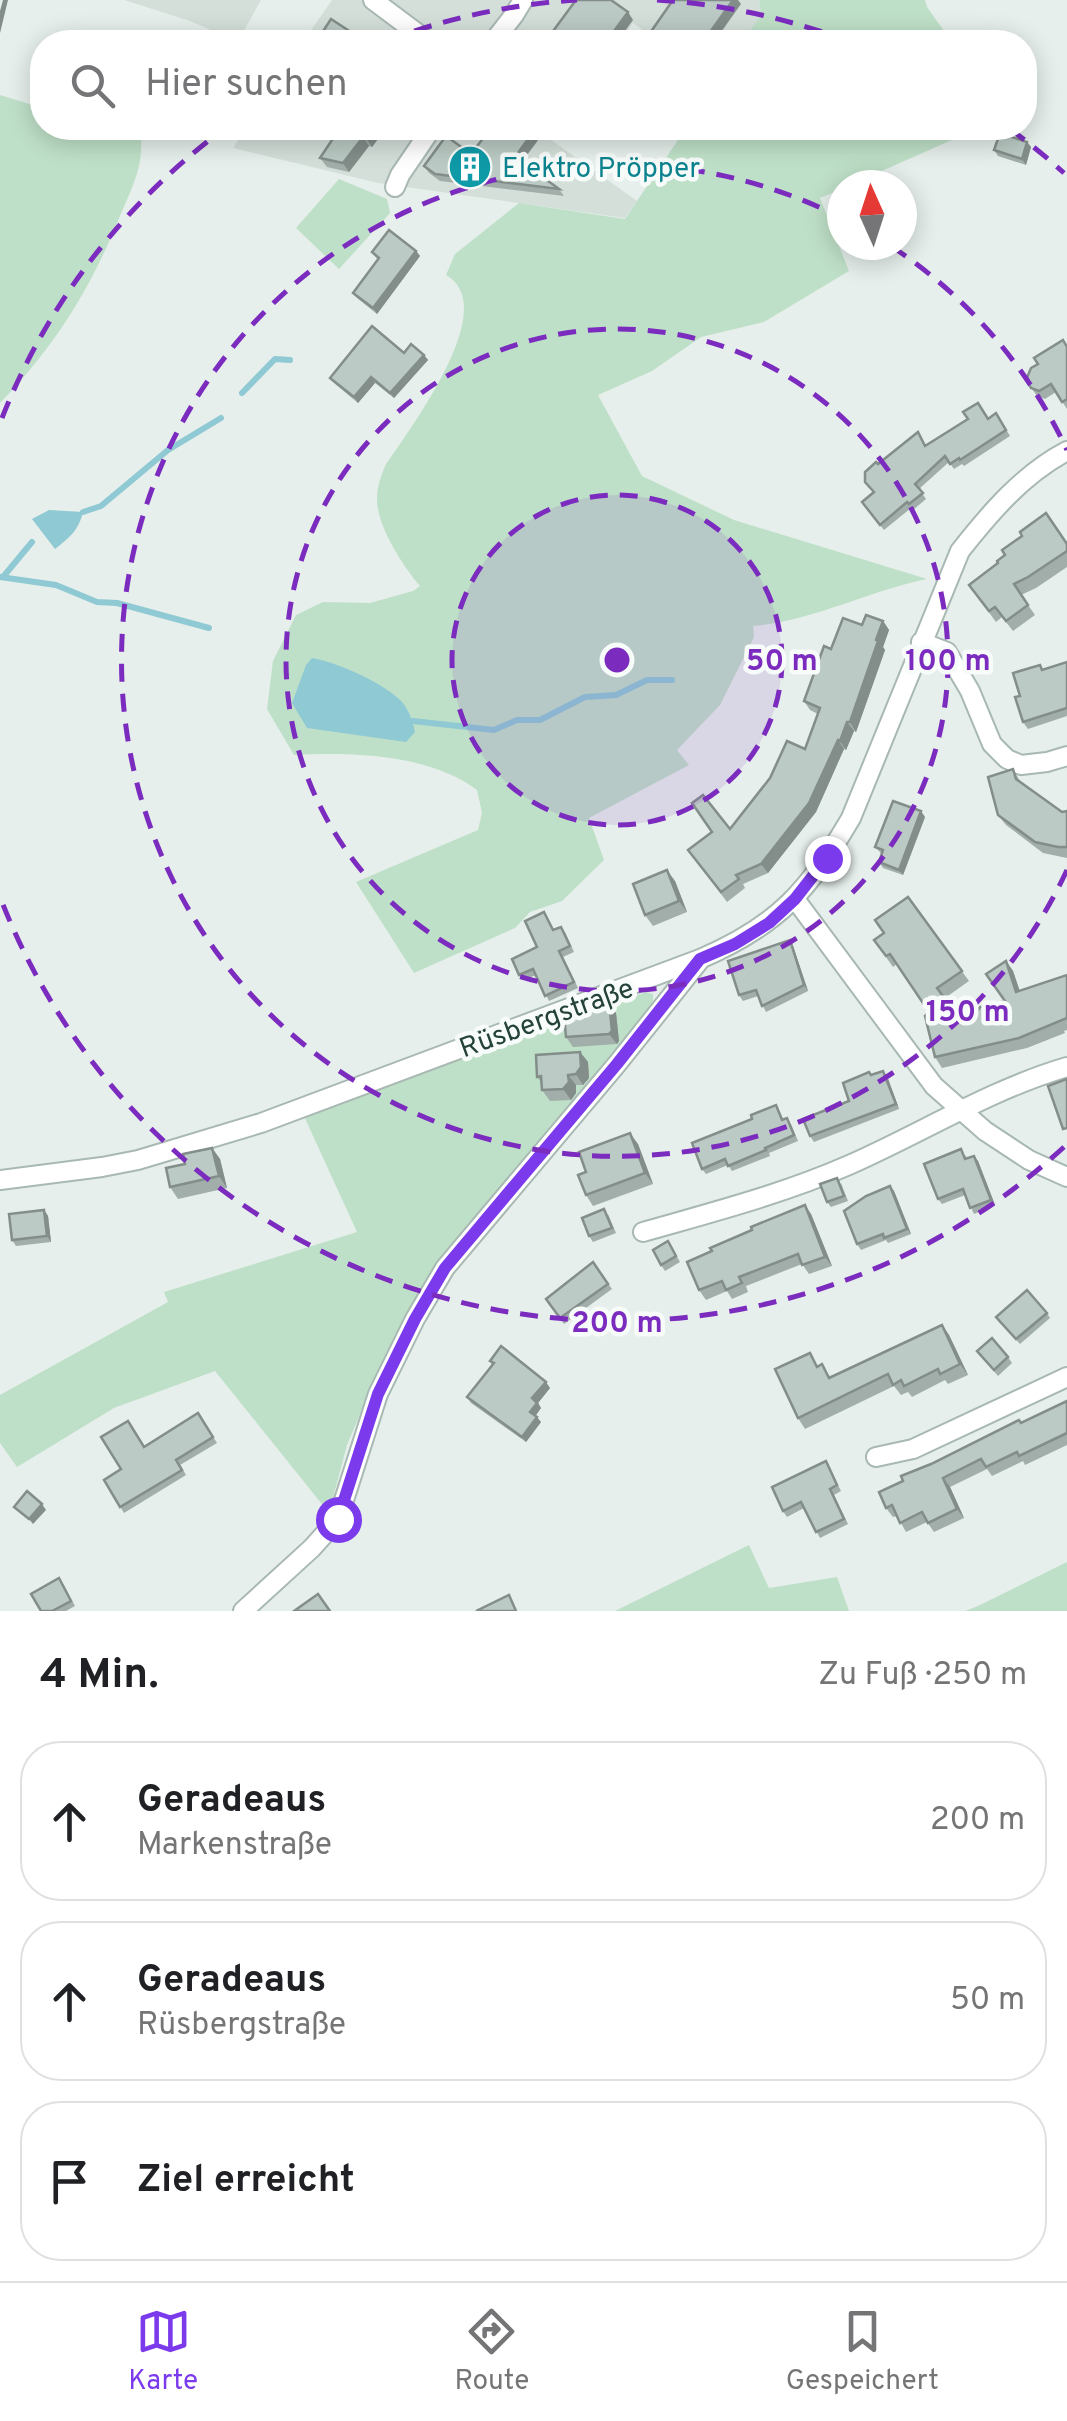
<!DOCTYPE html>
<html lang="de">
<head>
<meta charset="utf-8">
<style>
  body { margin:0; font-family:Overpass,sans-serif; background:#f2f2f2; color:#202124 }
  .compass { position:absolute; left:827px; top:170px; width:90px; height:90px; border-radius:50%; background:#fff; box-shadow:0 5px 25px #0003; rotate:357deg }
  .stop { position:absolute; width:30px; height:30px; margin:-22px; border:8px solid #7c3aed; border-radius:50%; background:#fff }
  .stop.end { background:#7c3aed; border-color:#fff; box-shadow:0 2px 10px #0008 }
  .list { margin:0; padding:0; list-style:none }
  h2 { display:flex; justify-content:space-between; align-items:center; height:130px; margin:0; padding:0 40px; font-size:42px }
  h2 small { font-size:32px; font-weight:400; color:#757577 }
  .list li { display:grid; grid-template-columns:65px 1fr auto; gap:30px; align-items:center; box-sizing:border-box; height:160px; margin:0 20px 20px; padding:0 20px; border:2px solid #e0e0e0; border-radius:40px }
  .list b { display:block; font-size:38px; white-space:nowrap }
  .list p { margin:0; font-size:32px; white-space:nowrap; color:#757577 }
  .list em { font-size:32px; font-style:normal; color:#757577 }
  .icon { flex:none; width:55px; height:55px; fill:none; stroke:currentColor; stroke-width:2; stroke-linecap:round; stroke-linejoin:round }
  .map { position:relative; flex:none; width:1067px; height:1611px; overflow:hidden }
  .search { position:absolute; background:#fff; box-shadow:0 5px 25px #0003; left:30px; right:30px; top:30px; height:110px; display:flex; align-items:center; gap:25px; box-sizing:border-box; padding:0 35px; border-radius:40px; color:#757577; font-size:38px }
  .sheet { height:670px; background:#fff }
  nav { display:flex; justify-content:space-around; align-items:center; box-sizing:border-box; height:140px; border-top:2px solid #e0e0e0; background:#fff; font-size:28px; color:#757577 }
  nav a { display:grid; justify-items:center; gap:5px }
  nav .on { color:#7c3aed }
  .map>svg:first-child { display:block }
  .built { fill:#d4dfda }
  .green { fill:#bfe0c8 }
  .water { fill:#8ec9d4 }
  .lines { fill:none; stroke-linecap:round; stroke-linejoin:round }
  .stream { stroke:#8ec9d4; stroke-width:6 }
  .street-casing { stroke:#a8b8b2; stroke-width:22 }
  .street { stroke:#fff; stroke-width:18 }
  .wall { fill:#a1aea9 }
  .shaded-wall { fill:#838d89 }
  .building { fill:#bbcac4; stroke:#838d89; stroke-width:2.5 }
  .route { stroke:#7c3aed; stroke-width:12 }
  .ring { fill:none; stroke:#7b2cbf; stroke-width:5; stroke-dasharray:18 12 }
  .labels { text-anchor:middle; stroke-width:9; stroke-linejoin:round; paint-order:stroke }
  .culture-label { font-size:28px; fill:#0d838f; stroke:#f7fbf9; text-anchor:start }
  .street-label { font-size:28px; fill:#24423a; stroke:#f7fbf9 }
  .centre { fill:#7b2cbf; stroke:#f7fbf9; stroke-width:5 }
  .ring-label { font-size:30px; text-anchor:middle; font-weight:bold; fill:#7b2cbf; stroke:#f7fbf9; stroke-width:9; stroke-linejoin:round; paint-order:stroke }
</style>
</head>
<body>
<div class="map">
<svg width="1067" height="1611" viewBox="0 0 1067 1611">
  <rect width="100%" height="100%" fill="#e6efeb"/>
  <!-- built -->
  <g class="built">
    <polygon points="124,0 261,0 241,36 220,34 190,21"/>
    <polygon points="332,0 759,0 761,15 742,42 659,42 633,23 619,42 303,42"/>
    <polygon points="246,128 558,128 550,139 637,201 625,218 378,183 233,148"/>
  </g>
  <!-- green -->
  <g class="green">
    <polygon points="759,0 925,0 927,7 952,42 742,42 761,15"/>
    <path d="M0,95l42,13v20h98c5,36 -6,55 -20,88 -30,74 -65,130 -120,187z"/>
    <path d="M686,128h293l-129,57h-8v4l-22,9 29,73 -85,51 -63,15 -49,34 -54,24 44,81 92,44 193,59c-59,12 -114,42 -174,47l1,11 -34,68 -43,45 12,15 -100,53 15,42 -42,41 -32,11 -15,16 -101,45 -58,-91 122,-52 4,-17 -5,-23c-48,-36 -125,-38 -183,-35l-27,-46 6,-48 23,-46 27,-13 47,1 43,-12 7,-5c-17,-20 -44,-61 -43,-88 0,-11 4,-21 8,-32 23,-35 118,-159 61,-191l9,-21 64,-51 106,16z"/>
    <polygon points="339,179 387,199 390,213 339,269 296,228"/>
    <polygon points="646,992 653,994 653,1001 606,1070 440,1263 417,1298 366,1400 347,1445 329,1513 215,1371 114,1408 17,1467 0,1443 0,1395 168,1302 164,1292 357,1232 303,1114 475,1049 494,1047"/>
    <polygon points="749,1545 769,1588 837,1577 849,1611 615,1611"/>
    <polygon points="1067,1562 1067,1611 965,1611 978,1606"/>
  </g>
  <!-- water -->
  <g class="water">
    <path d="M49,510l34,2c-4,18 -14,26 -28,37l-23,-30z"/>
    <path d="M312,658c25,4 72,25 90,44 7,8 11,20 13,30l-9,10 -99,-14 -15,-25 14,-38z"/>
  </g>
  <g class="lines">
    <!-- stream -->
    <g class="stream">
      <polyline points="242,393 275,359 290,360"/>
      <polyline points="83,512 101,506 168,450 221,418"/>
      <polyline points="0,577 56,585 97,602 117,603 209,628"/>
      <polyline points="3,577 32,542"/>
      <polyline points="413,721 494,730 517,720 540,720 585,697 616,695 647,680 672,680"/>
    </g>
    <!-- street casing -->
    <g class="street-casing">
      <g id="street">
        <polyline points="373,0 429,42"/>
        <polyline points="493,42 514,15 523,0"/>
        <polyline points="395,187 400,175 432,128"/>
        <polyline points="921,642 947,652 970,691 992,744 1007,759 1021,765 1047,762 1067,756"/>
        <polyline points="795,899 934,1086 985,1131 1029,1160 1067,1177"/>
        <path d="M0,1180l102,-13 36,-7 123,-37 439,-164c79,-34 108,-68 151,-141l109,-267c30,-38 63,-77 107,-100"/>
        <path d="M643,1232c70,-20 140,-38 206,-67 73,-32 140,-75 218,-98"/>
        <polyline points="876,1457 913,1449 1067,1377"/>
        <polyline points="243,1611 312,1548 338,1519 378,1394 415,1319 445,1268 617,1064 700,960"/>
      </g>
    </g>
    <!-- street -->
    <use href="#street" class="street"/>
  </g>
  <!-- wall -->
  <g class="wall">
    <polygon points="340,128 386,128 372,147 369,146 349,172 327,167 320,158"/>
    <polygon points="547,128 522,162 559,189 564,196 440,181 429,173 424,166 471,154"/>
    <polygon points="1027,142 1031,147 1026,165 998,156 994,150"/>
    <polygon points="416,251 420,256 377,314 357,298 353,293 378,260 372,252"/>
    <polygon points="1067,346 1067,409 1056,392 1045,399 1037,396 1026,380"/>
    <polygon points="404,353 424,355 428,360 394,398 375,383 358,403 334,383 330,378"/>
    <polygon points="996,413 1010,436 964,466 962,464 954,469 949,462 919,489 926,499 913,510 911,508 884,530 862,502 873,493 878,464 922,438 925,445 988,418"/>
    <polygon points="1067,543 1067,567 1036,588 1021,595 1035,615 1013,631 1002,617 996,622 969,585"/>
    <polygon points="883,621 889,630 883,647 885,650 856,732 854,731 846,750 844,749 816,812 768,873 743,884 745,888 727,902 688,850 730,829 805,749 818,714 810,710 804,701 831,649 862,625"/>
    <polygon points="1067,662 1067,716 1028,729 1023,722 1020,696 1044,670"/>
    <polygon points="1013,769 1021,783 1062,812 1067,811 1067,858 1043,853 1006,825 998,815"/>
    <polygon points="925,817 903,875 883,868 879,862 882,854 875,847"/>
    <polygon points="675,881 687,912 653,926 645,915"/>
    <polygon points="908,897 969,981 945,998 958,1017 977,1012 1005,1001 1006,961 1013,971 1020,991 1067,975 1067,1030 1064,1031 1065,1033 1027,1048 942,1068 935,1057 929,1012 897,964 893,967 874,940 884,933"/>
    <polygon points="544,912 554,930 565,932 574,952 563,957 578,988 549,1001 536,975 523,980 519,975 537,947"/>
    <polygon points="793,946 808,991 766,1012 758,996 743,1001 739,995"/>
    <polygon points="590,1013 616,1013 619,1041 617,1044 573,1047 566,1037"/>
    <polygon points="580,1052 588,1062 589,1078 583,1085 576,1085 576,1093 571,1100 550,1101 542,1090 542,1083 537,1077"/>
    <polygon points="871,1075 887,1076 899,1109 814,1142 810,1136 849,1101"/>
    <polygon points="776,1105 784,1120 791,1124 798,1141 769,1153 770,1156 732,1171 728,1165 706,1174 702,1169 752,1119"/>
    <polygon points="638,1144 653,1184 593,1206 586,1195 586,1172"/>
    <polygon points="212,1148 220,1159 227,1188 178,1199 170,1187 185,1164"/>
    <polygon points="965,1155 967,1158 974,1156 978,1161 995,1205 974,1214 965,1195 942,1204 938,1199"/>
    <polygon points="841,1183 848,1201 831,1207 827,1202"/>
    <polygon points="890,1186 894,1191 911,1234 888,1243 886,1240 861,1250 857,1244"/>
    <polygon points="44,1210 48,1216 51,1242 16,1246 12,1240"/>
    <polygon points="608,1214 616,1233 593,1242 589,1236"/>
    <polygon points="811,1214 832,1266 809,1274 802,1264 746,1286 748,1292 732,1299 727,1291 706,1300 699,1290"/>
    <polygon points="668,1241 680,1262 665,1271 661,1265"/>
    <polygon points="593,1262 612,1289 564,1324 546,1299"/>
    <polygon points="1047,1313 1050,1318 1020,1344 996,1317"/>
    <polygon points="942,1325 949,1335 968,1375 948,1384 945,1380 912,1397 908,1392 901,1395 894,1386 805,1429 798,1418 818,1366 831,1377"/>
    <polygon points="981,1356 1008,1357 1012,1363 998,1376"/>
    <polygon points="490,1361 550,1388 538,1403 541,1408 535,1416 541,1422 526,1442 471,1403 467,1397 492,1365"/>
    <polygon points="1067,1401 1067,1445 1025,1465 1023,1461 992,1476 987,1469 950,1487 964,1518 934,1532 927,1522 906,1532 897,1516 893,1517 886,1508 903,1481 931,1464"/>
    <polygon points="198,1413 217,1443 180,1465 186,1475 124,1513 104,1480 121,1469 144,1446"/>
    <polygon points="826,1461 841,1491 834,1495 848,1524 820,1538 804,1508 787,1517 783,1511"/>
    <polygon points="63,1584 75,1606 66,1611 41,1611"/>
  </g>
  <!-- shaded-wall -->
  <g class="shaded-wall">
    <polygon points="3,0 8,0 0,33 0,11"/>
    <polygon points="733,0 738,0 741,4 714,42 703,42"/>
    <polygon points="628,12 633,20 617,42 606,42"/>
    <polygon points="372,128 386,128 372,147 365,137"/>
    <polygon points="536,128 547,128 520,164 515,157"/>
    <polygon points="363,137 369,146 349,172 343,163"/>
    <polygon points="1027,142 1031,147 1026,165 1022,159"/>
    <polygon points="416,251 420,256 377,314 373,308"/>
    <polygon points="424,355 428,360 394,398 390,393"/>
    <polygon points="371,377 375,383 358,403 354,397"/>
    <polygon points="883,621 889,630 883,647 885,650 856,732 850,722"/>
    <polygon points="847,722 854,731 846,750 840,741"/>
    <polygon points="838,740 844,749 816,812 768,873 761,864"/>
    <polygon points="921,811 925,817 903,875 899,870"/>
    <polygon points="667,870 675,881 687,912 679,901"/>
    <polygon points="790,940 793,946 808,991 804,985"/>
    <polygon points="1006,961 1013,971 1023,1002 1016,992"/>
    <polygon points="609,1002 616,1013 619,1041 617,1044 609,1034"/>
    <polygon points="580,1052 588,1062 589,1078 583,1085 576,1074"/>
    <polygon points="883,1071 887,1076 899,1109 896,1104"/>
    <polygon points="568,1075 576,1085 576,1093 571,1100 563,1089"/>
    <polygon points="630,1133 638,1144 653,1184 645,1173"/>
    <polygon points="212,1148 220,1159 227,1188 219,1176"/>
    <polygon points="974,1156 978,1161 995,1205 991,1200"/>
    <polygon points="890,1186 894,1191 911,1234 907,1229"/>
    <polygon points="805,1205 811,1214 832,1266 825,1257"/>
    <polygon points="44,1210 48,1216 51,1242 47,1236"/>
    <polygon points="942,1325 949,1335 968,1375 960,1364"/>
    <polygon points="546,1382 550,1388 538,1403 541,1408 534,1418 530,1412 532,1398"/>
    <polygon points="537,1417 541,1422 526,1442 522,1437"/>
    <polygon points="943,1478 950,1487 964,1518 957,1509"/>
    <polygon points="42,1504 46,1510 33,1524 29,1519"/>
  </g>
  <!-- building -->
  <g class="building">
    <polygon points="576,0 611,0 628,12 606,42 545,42"/>
    <polygon points="673,0 733,0 703,42 664,42 650,33"/>
    <polygon points="331,19 360,38 357,42 316,42"/>
    <polygon points="236,35 248,42 221,42 225,36 232,41"/>
    <polygon points="340,128 372,128 365,137 363,137 343,163 320,158"/>
    <polygon points="491,128 536,128 515,157 559,189 435,174 424,166 446,136 471,154"/>
    <polygon points="1000,133 1027,142 1022,159 994,150"/>
    <polygon points="389,230 416,251 373,308 353,293 379,258 372,252"/>
    <polygon points="372,326 404,353 411,344 424,355 390,393 371,377 354,397 330,378"/>
    <polygon points="1063,340 1067,347 1067,399 1062,402 1051,384 1039,391 1031,388 1026,380 1031,368 1038,364 1034,358"/>
    <polygon points="978,403 988,419 996,413 1006,430 960,460 959,458 950,464 945,456 915,484 923,493 909,504 907,502 880,525 862,502 874,492 865,482 865,472 876,462 878,464 918,432 925,446 968,419 963,412"/>
    <polygon points="1046,513 1067,544 1067,551 1028,577 1014,584 1028,605 1006,621 995,607 989,611 969,585 998,563 997,561 1005,555 1002,550 1022,536 1020,532"/>
    <polygon points="866,615 883,621 876,640 878,641 850,722 847,722 840,741 838,740 809,803 761,864 736,875 739,879 721,892 688,850 712,832 692,803 703,795 730,829 770,778 787,741 805,749 820,708 804,701 824,646 831,649 843,618 862,625"/>
    <polygon points="1067,662 1067,708 1023,722 1015,697 1020,696 1013,673 1040,665 1042,670"/>
    <polygon points="1013,769 1016,779 1062,812 1067,811 1067,847 1058,847 1035,842 998,815 988,777"/>
    <polygon points="893,801 921,811 899,870 879,862 883,850 875,847"/>
    <polygon points="667,870 679,901 645,915 633,884"/>
    <polygon points="908,897 962,971 937,988 958,1017 977,1012 980,1007 1005,1001 986,974 1006,961 1016,992 1067,975 1067,1018 1019,1038 935,1057 925,1016 929,1012 890,954 886,956 874,940 884,933 875,920"/>
    <polygon points="544,912 553,930 561,927 570,946 559,951 574,982 545,996 533,969 519,975 512,959 537,947 525,921"/>
    <polygon points="790,940 804,985 762,1006 756,990 739,995 728,961"/>
    <polygon points="609,1002 612,1031 609,1034 566,1037 564,1014 590,1013 590,1003"/>
    <polygon points="580,1052 581,1067 576,1074 568,1075 569,1082 563,1089 542,1090 541,1076 537,1077 536,1055"/>
    <polygon points="883,1071 896,1104 810,1136 803,1119 849,1101 843,1083 869,1072 871,1075"/>
    <polygon points="1067,1079 1067,1128 1063,1129 1048,1086"/>
    <polygon points="776,1105 782,1120 787,1118 794,1135 765,1148 766,1150 728,1166 725,1159 702,1169 692,1143 752,1119 751,1115"/>
    <polygon points="630,1133 645,1173 586,1195 578,1175 586,1172 579,1152"/>
    <polygon points="212,1148 219,1176 170,1187 166,1168 185,1164 183,1154"/>
    <polygon points="961,1149 965,1159 974,1156 991,1200 970,1208 963,1189 938,1199 924,1164"/>
    <polygon points="837,1178 844,1196 827,1202 820,1184"/>
    <polygon points="890,1186 907,1229 884,1238 883,1234 857,1244 844,1211 866,1196"/>
    <polygon points="805,1205 825,1257 802,1265 798,1254 739,1277 742,1283 726,1290 722,1281 699,1290 687,1262 712,1251 710,1248 752,1230 751,1227"/>
    <polygon points="604,1209 612,1228 589,1236 582,1218"/>
    <polygon points="44,1210 47,1236 12,1240 9,1214"/>
    <polygon points="668,1241 676,1256 661,1265 653,1250"/>
    <polygon points="593,1262 608,1284 560,1318 546,1299"/>
    <polygon points="1027,1290 1047,1313 1016,1339 996,1317"/>
    <polygon points="942,1325 960,1364 940,1374 938,1369 904,1386 901,1380 893,1385 888,1374 798,1418 775,1369 810,1353 817,1367 822,1364 829,1378"/>
    <polygon points="992,1338 1008,1357 994,1370 977,1351"/>
    <polygon points="501,1346 546,1382 532,1398 537,1403 530,1412 537,1417 522,1437 467,1397 494,1363 490,1361"/>
    <polygon points="1067,1401 1067,1433 1019,1456 1017,1452 986,1467 981,1459 943,1478 957,1509 928,1523 922,1512 900,1523 892,1505 886,1508 879,1492 903,1481 901,1476 931,1464 1019,1420 1021,1423"/>
    <polygon points="198,1413 213,1437 176,1460 182,1470 120,1507 104,1480 121,1469 101,1437 128,1421 144,1447"/>
    <polygon points="826,1461 837,1485 830,1489 844,1519 816,1532 801,1502 783,1511 772,1487"/>
    <polygon points="27,1491 42,1504 29,1519 14,1507"/>
    <polygon points="59,1578 71,1601 52,1611 41,1611 31,1594"/>
    <polygon points="318,1594 330,1611 294,1611"/>
    <polygon points="509,1595 516,1611 476,1611"/>
  </g>
  <g class="lines">
    <!-- route -->
    <polyline class="route" points="338,1519 378,1394 415,1319 445,1268 617,1064 700,959 735,944 769,923 795,899 827,858"/>
  </g>
  <!-- distance rings -->
  <circle cx="617" cy="660" r="165" fill="#7b2cbf" fill-opacity=".12"/>
  <g class="ring">
    <circle cx="617" cy="660" r="165"/>
    <circle cx="617" cy="660" r="331"/>
    <path d="M1067 870A496 496 0 1 1 838 216M891 246A496 496 0 0 1 1067 450"/>
    <path d="M1064 1147A661 661 0 0 1 2 902M2 418A661 661 0 0 1 224 129M386 41A661 661 0 0 1 577 0M657 0A661 661 0 0 1 848 41M1010 129A661 661 0 0 1 1064 173"/>
  </g>
  <!-- icons -->
  <defs>
    <g id="building-disc" transform="scale(2.25)"><circle r="9.5" fill="#0f9aa8" stroke="#f7fbf9"/><path d="M-4-6H4V6H1V3H-1V6H-4ZM-2.5-4.3h1.7v1.8h-1.7ZM.8-4.3h1.7v1.8H.8ZM-2.5-1h1.7V.8h-1.7ZM.8-1h1.7V.8H.8Z" fill="#fff"/></g>
  </defs>
  <g fill-rule="evenodd">
    <use href="#building-disc" x="470" y="167"/>
  </g>
  <g class="labels">
    <!-- culture labels -->
    <g class="culture-label">
      <text x="502" y="177">Elektro Pröpper</text>
    </g>
    <!-- street labels -->
    <g class="street-label">
      <text transform="translate(546 1017) rotate(-20)" y="10">Rüsbergstraße</text>
    </g>
  </g>
  <circle cx="617" cy="660" r="15" class="centre"/>
  <g class="ring-label">
    <text x="782" y="670">50 m</text>
    <text x="948" y="670">100 m</text>
    <text x="968" y="1021">150 m</text>
    <text x="617" y="1332">200 m</text>
  </g>
</svg>
<svg class="compass" viewBox="-18 -18 36 36"><path d="M0-13l5 13h-10z" fill="#e53935"/><path d="M0 13l5-13h-10z" fill="#757577"/></svg>
<div class="stop" style="left:338px;top:1519px"></div>
<div class="stop end" style="left:827px;top:858px"></div>
<div class="search"><svg class="icon" aria-label="search" viewBox="0 0 24 24"><circle cx="10" cy="10" r="6"/><path d="M15 15l6 6"/></svg>Hier suchen</div>
</div>
<section class="sheet">
<h2>4 Min.<small>Zu Fuß · 250 m</small></h2>
<ul class="list">
<li><svg class="icon" aria-label="ahead" viewBox="0 0 24 24"><path d="M12 20V5M6 11l6-6 6 6"/></svg><div><b>Geradeaus</b><p>Markenstraße</p></div><em>200 m</em></li>
<li><svg class="icon" aria-label="ahead" viewBox="0 0 24 24"><path d="M12 20V5M6 11l6-6 6 6"/></svg><div><b>Geradeaus</b><p>Rüsbergstraße</p></div><em>50 m</em></li>
<li><svg class="icon" aria-label="arrive" viewBox="0 0 24 24"><path d="M6 21V4h12l-3 4 3 4H6"/></svg><div><b>Ziel erreicht</b></div></li>
</ul>
</section>
<nav>
<a class="on"><svg class="icon" aria-label="map" viewBox="0 0 24 24"><path d="M3 6l6-2 6 2 6-2v14l-6 2-6-2-6 2zM9 4v14M15 6v14"/></svg>Karte</a>
<a><svg class="icon" aria-label="directions" viewBox="0 0 24 24"><path d="M12 3l9 9-9 9-9-9zM9 14v-3h6M13 9l2 2-2 2"/></svg>Route</a>
<a><svg class="icon" aria-label="saved" viewBox="0 0 24 24"><path d="M7 4h10v16l-5-4-5 4z"/></svg>Gespeichert</a>
</nav>
</body>
</html>
